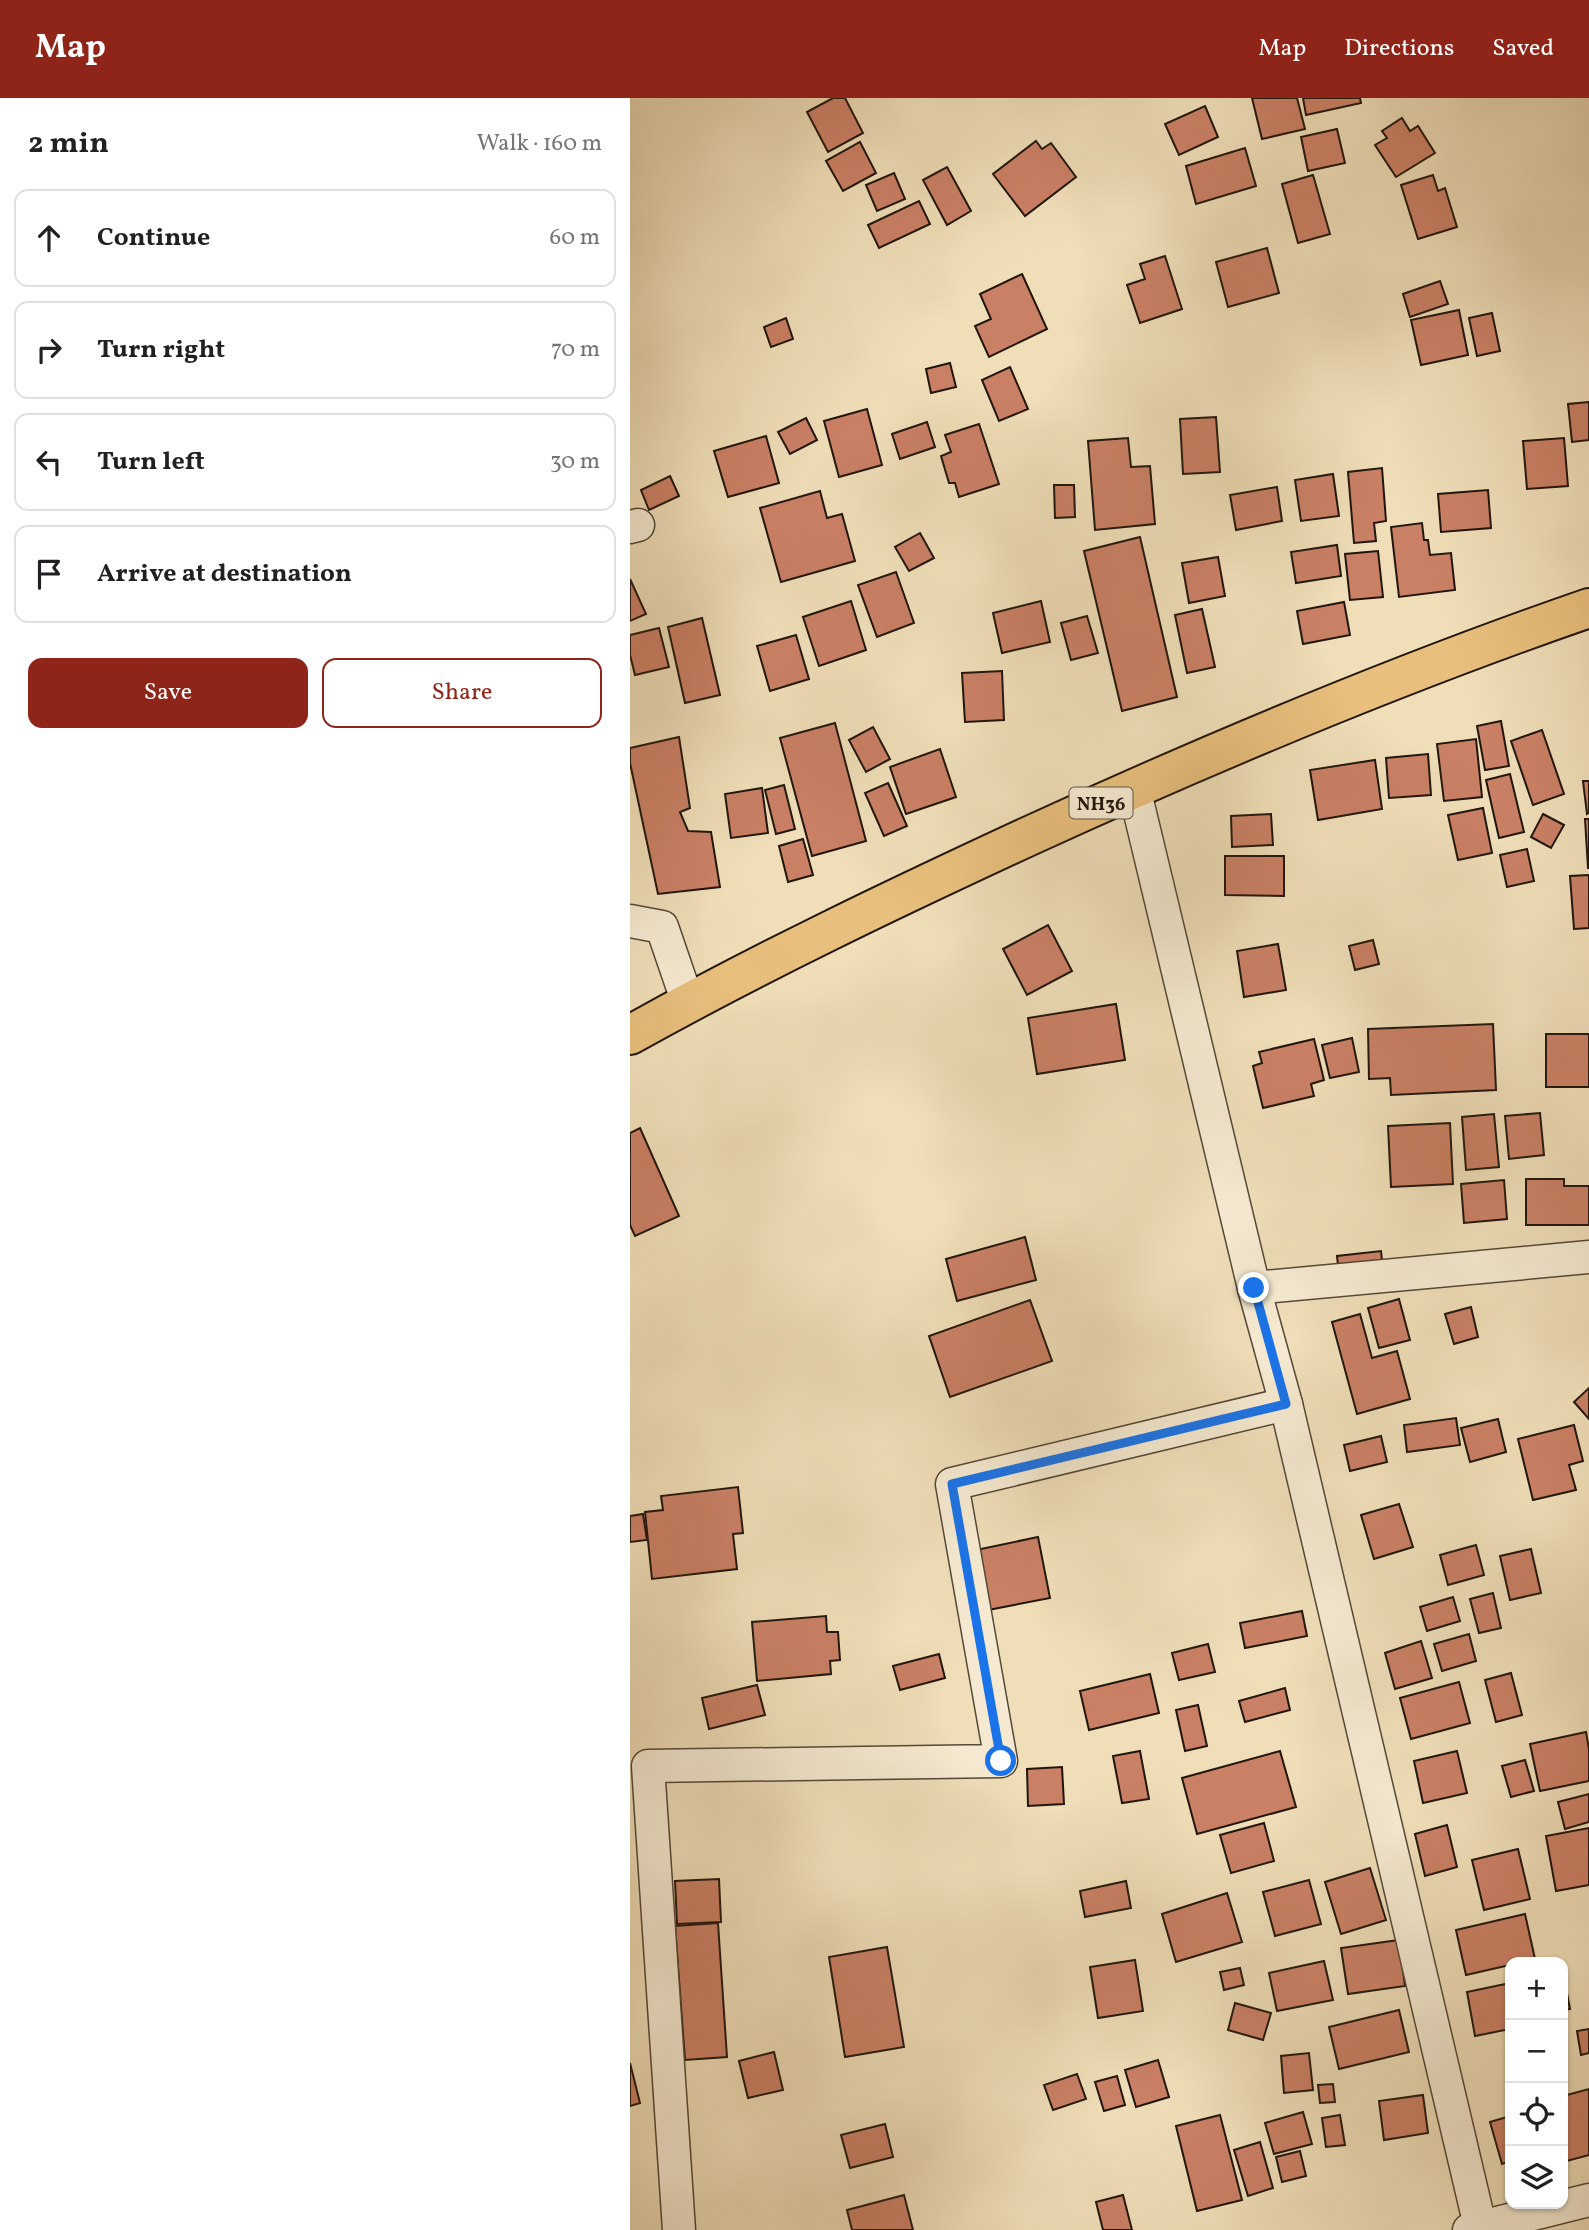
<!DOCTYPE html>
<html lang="en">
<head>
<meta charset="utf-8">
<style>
  body { margin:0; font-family:Vollkorn,serif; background:#f6f6f6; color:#202124 }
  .controls { position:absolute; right:21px; bottom:21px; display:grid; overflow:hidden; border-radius:14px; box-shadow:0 2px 5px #0004 }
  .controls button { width:63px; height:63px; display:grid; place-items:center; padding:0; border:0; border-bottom:2px solid #e0e0e0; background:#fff; color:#202124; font:35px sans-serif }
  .stop { position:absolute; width:21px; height:21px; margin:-16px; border:5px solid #1a73e8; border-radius:50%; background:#fff }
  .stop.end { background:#1a73e8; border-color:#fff; box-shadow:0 2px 7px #0008 }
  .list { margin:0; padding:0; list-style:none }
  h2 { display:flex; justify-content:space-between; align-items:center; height:91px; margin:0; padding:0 28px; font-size:30px }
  h2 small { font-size:23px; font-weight:400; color:#757577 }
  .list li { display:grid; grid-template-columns:46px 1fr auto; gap:21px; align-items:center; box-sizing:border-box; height:98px; margin:0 14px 14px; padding:0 14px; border:2px solid #e0e0e0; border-radius:14px }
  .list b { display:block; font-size:26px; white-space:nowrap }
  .list em { font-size:23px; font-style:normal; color:#757577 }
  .actions { display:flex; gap:14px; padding:21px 28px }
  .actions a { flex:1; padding:16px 0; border:2px solid #8f2418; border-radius:14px; text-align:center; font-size:24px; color:#8f2418 }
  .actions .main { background:#8f2418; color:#fff }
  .icon { flex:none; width:38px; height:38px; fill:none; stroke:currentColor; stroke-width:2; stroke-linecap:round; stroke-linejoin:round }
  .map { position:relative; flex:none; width:959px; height:2132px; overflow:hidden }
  header { display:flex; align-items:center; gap:42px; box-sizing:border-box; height:98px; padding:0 35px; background:#8f2418; color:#fff }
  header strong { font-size:33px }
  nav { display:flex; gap:38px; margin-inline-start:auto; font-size:24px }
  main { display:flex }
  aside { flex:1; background:#fff }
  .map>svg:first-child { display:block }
  .building { fill:#ca8065; stroke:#21160e; stroke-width:2 }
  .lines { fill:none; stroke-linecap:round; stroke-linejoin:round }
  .minor-casing { stroke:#544838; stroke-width:35 }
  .highway-casing { stroke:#21160e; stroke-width:42 }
  .minor { stroke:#f5ead1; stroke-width:32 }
  .highway { stroke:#e8bf7c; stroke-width:38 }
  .route { stroke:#1a73e8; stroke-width:9 }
  .labels { text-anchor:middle; stroke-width:5; stroke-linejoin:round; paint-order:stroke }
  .shield { fill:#f5ead1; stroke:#615648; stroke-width:2 }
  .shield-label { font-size:19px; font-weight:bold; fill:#21160e }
</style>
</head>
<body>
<header>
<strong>Map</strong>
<nav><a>Map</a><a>Directions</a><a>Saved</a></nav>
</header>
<main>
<aside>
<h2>2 min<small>Walk · 160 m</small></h2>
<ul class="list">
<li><svg class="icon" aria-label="ahead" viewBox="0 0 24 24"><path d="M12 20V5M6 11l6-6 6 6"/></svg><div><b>Continue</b></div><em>60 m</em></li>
<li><svg class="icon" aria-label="right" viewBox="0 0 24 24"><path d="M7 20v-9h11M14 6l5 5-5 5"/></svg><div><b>Turn right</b></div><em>70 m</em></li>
<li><svg class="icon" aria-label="left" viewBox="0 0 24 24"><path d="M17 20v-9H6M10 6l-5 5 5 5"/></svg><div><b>Turn left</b></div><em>30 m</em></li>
<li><svg class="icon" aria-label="arrive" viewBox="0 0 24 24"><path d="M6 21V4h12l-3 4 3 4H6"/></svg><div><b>Arrive at destination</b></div></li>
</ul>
<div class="actions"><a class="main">Save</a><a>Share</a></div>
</aside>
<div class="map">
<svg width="959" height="2132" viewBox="0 0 959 2132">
  <rect width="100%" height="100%" fill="#efdeb8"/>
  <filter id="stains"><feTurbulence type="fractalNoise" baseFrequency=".00286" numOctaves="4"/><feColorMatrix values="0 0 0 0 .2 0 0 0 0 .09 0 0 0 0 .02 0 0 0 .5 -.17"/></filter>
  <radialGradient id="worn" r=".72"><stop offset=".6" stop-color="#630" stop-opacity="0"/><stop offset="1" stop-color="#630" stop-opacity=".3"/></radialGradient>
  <!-- building -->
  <g class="building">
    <polygon points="203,0 215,0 233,35 198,54 177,14"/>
    <polygon points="622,0 667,0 675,31 632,41"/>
    <polygon points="673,0 730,0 731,5 676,17"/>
    <polygon points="575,8 588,39 549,57 535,26"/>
    <polygon points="772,20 780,33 788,28 805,55 766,79 745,47 757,40 752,33"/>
    <polygon points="707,31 715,65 678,73 671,39"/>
    <polygon points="406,43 412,51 421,45 446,79 395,118 363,76"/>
    <polygon points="230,44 246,75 213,93 196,63"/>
    <polygon points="615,50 626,88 566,106 556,68"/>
    <polygon points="317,69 341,113 317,127 293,82"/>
    <polygon points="264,75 275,101 247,113 236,87"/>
    <polygon points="683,77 700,136 668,145 652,86"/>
    <polygon points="803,77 808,93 815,90 827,129 788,141 771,87"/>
    <polygon points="289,103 300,126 249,150 238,127"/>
    <polygon points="637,150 649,195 598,209 586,164"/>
    <polygon points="535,158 552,211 510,225 497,187 515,181 510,166"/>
    <polygon points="392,176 417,231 359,259 345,228 361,221 350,196"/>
    <polygon points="810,183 818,206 780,219 773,196"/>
    <polygon points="829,212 838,257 791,267 781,222"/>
    <polygon points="862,215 870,253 847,258 839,220"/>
    <polygon points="156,220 163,241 141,249 134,229"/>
    <polygon points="320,265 326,289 301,295 296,271"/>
    <polygon points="380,269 398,311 369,323 352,282"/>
    <polygon points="959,304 959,342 942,344 938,306"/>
    <polygon points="237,311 252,367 209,379 194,323"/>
    <polygon points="586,319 590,374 553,376 550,321"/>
    <polygon points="176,320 187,342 160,356 148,334"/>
    <polygon points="297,324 305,349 270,361 262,336"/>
    <polygon points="349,326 369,386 329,399 325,385 319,385 311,358 321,354 315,337"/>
    <polygon points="136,338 149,385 98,399 84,353"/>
    <polygon points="498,340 501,369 520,368 525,426 465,432 458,343"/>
    <polygon points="934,340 938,388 897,391 893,343"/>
    <polygon points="752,370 756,423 744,425 746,443 724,445 718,374"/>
    <polygon points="703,376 709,418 671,423 665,382"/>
    <polygon points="40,378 49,398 19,412 11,392"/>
    <polygon points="424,387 444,387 445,419 425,420"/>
    <polygon points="647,389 652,423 606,432 600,397"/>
    <polygon points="858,392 861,430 811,434 808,396"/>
    <polygon points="190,393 197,420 212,416 225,463 151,484 130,410"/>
    <polygon points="792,425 794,442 798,442 800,457 821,455 825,492 769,499 761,429"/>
    <polygon points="290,435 304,460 279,473 265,449"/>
    <polygon points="510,439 547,599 492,613 454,453"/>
    <polygon points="707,447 711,478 666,485 661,454"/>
    <polygon points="748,453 753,499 720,502 715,456"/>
    <polygon points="588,459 595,498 559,505 552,465"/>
    <polygon points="266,474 284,525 247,539 228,487"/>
    <polygon points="0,481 16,516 0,523"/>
    <polygon points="221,503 236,552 189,568 173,519"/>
    <polygon points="411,503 420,544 372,555 363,515"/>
    <polygon points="714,504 720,537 673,546 667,513"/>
    <polygon points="572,511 585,569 557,575 545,517"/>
    <polygon points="457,518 468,555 441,562 431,525"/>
    <polygon points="72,520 90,597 55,605 38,529"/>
    <polygon points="29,530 39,569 5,577 0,557 0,537"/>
    <polygon points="166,537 179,581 140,593 127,548"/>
    <polygon points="372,573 374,622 335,624 332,575"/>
    <polygon points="871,623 879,668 855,672 847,628"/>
    <polygon points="205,625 236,743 182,758 150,640"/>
    <polygon points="243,629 260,661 236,674 219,642"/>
    <polygon points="912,632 934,696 903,707 881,643"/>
    <polygon points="49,639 60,710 50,714 58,733 81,734 90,789 28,796 0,665 0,650"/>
    <polygon points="846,641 852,699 814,703 807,646"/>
    <polygon points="310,651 326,699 276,716 260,669"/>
    <polygon points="798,656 801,697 759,700 756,660"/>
    <polygon points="745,662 752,711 688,722 680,672"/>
    <polygon points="880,676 894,734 869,740 856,682"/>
    <polygon points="953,683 959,683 959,715 957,716"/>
    <polygon points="258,685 277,728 254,738 235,695"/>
    <polygon points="154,687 165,731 146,736 135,692"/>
    <polygon points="132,690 138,735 101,740 95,696"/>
    <polygon points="853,710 862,755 828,762 818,717"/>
    <polygon points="641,716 643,747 602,749 601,718"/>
    <polygon points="913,716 934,727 921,750 901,739"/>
    <polygon points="955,721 959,721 959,770 958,770"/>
    <polygon points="173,741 183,777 158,784 149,748"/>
    <polygon points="897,751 904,783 877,789 870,757"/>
    <polygon points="595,758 654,758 654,798 595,797"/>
    <polygon points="959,777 959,830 944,831 940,778"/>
    <polygon points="418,827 442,873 397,897 373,851"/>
    <polygon points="743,842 749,866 725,872 719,848"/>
    <polygon points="648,846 656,892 614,899 607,853"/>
    <polygon points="486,906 495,962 407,976 398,920"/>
    <polygon points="863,926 866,992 761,997 760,980 739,981 738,931"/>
    <rect x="916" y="936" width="43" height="53"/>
    <polygon points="722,940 729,974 700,980 692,947"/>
    <polygon points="684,941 694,982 681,986 684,998 633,1010 623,968 632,965 629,954"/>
    <polygon points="910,1015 914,1057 879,1061 875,1018"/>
    <polygon points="864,1016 869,1069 836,1072 832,1019"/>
    <polygon points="820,1025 823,1086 761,1089 758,1028"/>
    <polygon points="10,1030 49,1118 5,1138 0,1127 0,1035"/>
    <polygon points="896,1081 934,1081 934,1088 959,1088 959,1127 896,1127"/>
    <polygon points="874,1082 877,1121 834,1125 831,1086"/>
    <polygon points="395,1139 406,1182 327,1203 316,1161"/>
    <polygon points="751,1153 753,1172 709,1177 707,1158"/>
    <polygon points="769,1201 780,1242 749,1250 738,1210"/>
    <polygon points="400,1202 422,1263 320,1299 299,1238"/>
    <polygon points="841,1209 848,1239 824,1246 815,1216"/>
    <polygon points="730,1216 742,1260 767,1253 780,1301 727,1316 702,1224"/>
    <polygon points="959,1290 959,1321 944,1304"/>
    <polygon points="826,1320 830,1347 777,1354 774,1327"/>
    <polygon points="868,1321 876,1354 840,1364 831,1330"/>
    <polygon points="944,1327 953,1363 939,1367 946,1392 903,1402 888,1341"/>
    <polygon points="751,1338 757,1364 720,1373 714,1347"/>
    <polygon points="108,1389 113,1435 103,1436 107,1471 22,1481 15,1414 33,1412 31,1398"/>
    <polygon points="769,1406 783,1449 744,1461 731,1417"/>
    <polygon points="13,1416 17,1442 0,1444 0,1418"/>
    <polygon points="408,1439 420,1500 358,1512 346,1452"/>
    <polygon points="846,1447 854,1477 818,1487 810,1457"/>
    <polygon points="901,1451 911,1495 880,1502 870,1458"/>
    <polygon points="863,1495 871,1530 849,1535 840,1501"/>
    <polygon points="823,1499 830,1523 797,1533 790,1509"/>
    <polygon points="672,1513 677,1538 615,1550 610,1525"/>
    <polygon points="196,1518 197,1534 208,1534 210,1562 200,1563 201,1576 127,1583 122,1524"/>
    <polygon points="839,1536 846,1563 812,1573 804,1546"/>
    <polygon points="791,1543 802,1580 765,1591 755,1555"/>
    <polygon points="578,1546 585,1574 549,1582 542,1555"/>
    <polygon points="309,1556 315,1580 270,1592 263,1568"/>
    <polygon points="881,1575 892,1617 866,1624 855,1582"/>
    <polygon points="520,1576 529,1615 459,1632 450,1593"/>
    <polygon points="829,1584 840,1625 781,1641 770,1600"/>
    <polygon points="127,1587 135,1617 79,1631 72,1600"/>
    <polygon points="655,1590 660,1612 615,1624 609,1603"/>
    <polygon points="568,1607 577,1648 555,1653 546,1612"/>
    <polygon points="956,1634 959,1651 959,1683 910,1693 900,1646"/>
    <polygon points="510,1653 519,1701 492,1705 483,1658"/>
    <polygon points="650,1653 666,1709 567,1736 552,1680"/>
    <polygon points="827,1653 837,1695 793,1705 784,1663"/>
    <polygon points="895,1662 904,1693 881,1699 872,1668"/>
    <polygon points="432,1669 434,1706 398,1708 397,1671"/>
    <polygon points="959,1696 959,1724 935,1731 928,1704"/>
    <polygon points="634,1725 644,1763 601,1775 590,1737"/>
    <polygon points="817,1727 827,1769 795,1778 785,1736"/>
    <polygon points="959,1730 959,1787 926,1793 916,1738"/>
    <polygon points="888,1751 900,1801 854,1812 842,1762"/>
    <polygon points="740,1770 756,1822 711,1836 695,1784"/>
    <polygon points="89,1781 91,1824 47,1826 45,1783"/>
    <polygon points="679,1782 691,1826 645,1838 633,1794"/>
    <polygon points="496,1783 501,1810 455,1819 450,1793"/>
    <polygon points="597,1795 612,1844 546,1864 532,1816"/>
    <polygon points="895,1816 905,1861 880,1864 880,1867 836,1877 826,1832"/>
    <polygon points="88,1825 97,1959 55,1962 45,1828"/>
    <polygon points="769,1842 775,1888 718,1896 711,1850"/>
    <polygon points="257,1849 274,1949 215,1959 199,1859"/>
    <polygon points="505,1862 513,1913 468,1920 460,1869"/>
    <polygon points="694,1863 703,1902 647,1913 639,1875"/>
    <polygon points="610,1870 614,1887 594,1892 590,1874"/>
    <polygon points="933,1874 940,1911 933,1912"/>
    <polygon points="880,1885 880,1931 845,1938 837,1894"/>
    <polygon points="605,1905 641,1915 633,1942 598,1932"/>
    <polygon points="769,1912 779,1954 709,1971 699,1929"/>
    <polygon points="959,1931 959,1955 951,1957 947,1933"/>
    <polygon points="144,1954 153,1992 118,2000 109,1963"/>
    <polygon points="679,1955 683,1992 654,1995 651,1958"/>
    <polygon points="528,1962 539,1999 506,2009 495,1972"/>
    <polygon points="0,1965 10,2005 0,2008"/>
    <polygon points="447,1976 456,2001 423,2012 414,1987"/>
    <polygon points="487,1978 495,2007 474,2013 465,1984"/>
    <polygon points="703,1986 705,2004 690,2005 688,1987"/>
    <polygon points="959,1991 959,2057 933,2064 933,1998"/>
    <polygon points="793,1997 798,2035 754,2042 749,2003"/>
    <polygon points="673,2014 682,2046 644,2056 635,2025"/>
    <polygon points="590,2017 612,2102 567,2113 546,2028"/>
    <polygon points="710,2017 715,2047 696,2049 692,2020"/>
    <polygon points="880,2018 880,2063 872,2066 860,2024"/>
    <polygon points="255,2026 263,2059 220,2070 211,2037"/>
    <polygon points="630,2044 643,2090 618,2098 604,2052"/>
    <polygon points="670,2053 676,2078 652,2084 646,2059"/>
    <polygon points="274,2097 283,2132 222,2132 217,2112"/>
    <polygon points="493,2097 502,2132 473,2132 466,2104"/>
  </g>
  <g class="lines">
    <!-- minor casing -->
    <g class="minor-casing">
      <g id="minor">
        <polyline points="0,429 8,427"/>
        <polyline points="504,690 624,1190 656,1306 851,2132"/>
        <polyline points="0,823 32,829 58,905"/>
        <polyline points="624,1190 959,1159"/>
        <polyline points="49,2132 18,1668 371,1663 322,1386 656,1306"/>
        <polyline points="839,2132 959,2102"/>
      </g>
    </g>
    <!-- highway casing -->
    <g class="highway-casing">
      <path id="highway" d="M0,937c129,-72 263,-136 397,-198 183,-84 371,-163 562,-229"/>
    </g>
    <!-- minor -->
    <use href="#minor" class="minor"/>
    <!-- highway -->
    <use href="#highway" class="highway"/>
  </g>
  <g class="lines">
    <!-- route -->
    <polyline class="route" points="371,1663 322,1386 656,1306 624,1190"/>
  </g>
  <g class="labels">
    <!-- shield labels -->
    <rect class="shield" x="439.5" y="689.5" width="63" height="31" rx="5"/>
    <g class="shield-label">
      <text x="471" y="712">NH36</text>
    </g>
  </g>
  <rect width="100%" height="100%" filter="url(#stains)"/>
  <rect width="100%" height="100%" fill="url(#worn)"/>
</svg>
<div class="controls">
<button>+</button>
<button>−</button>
<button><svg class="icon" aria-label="locate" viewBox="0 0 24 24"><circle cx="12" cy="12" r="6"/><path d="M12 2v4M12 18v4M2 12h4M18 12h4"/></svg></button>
<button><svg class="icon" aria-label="layers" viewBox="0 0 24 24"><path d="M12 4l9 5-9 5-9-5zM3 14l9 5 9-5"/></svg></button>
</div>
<div class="stop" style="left:371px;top:1663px"></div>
<div class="stop end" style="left:624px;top:1190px"></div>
</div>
</main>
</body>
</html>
